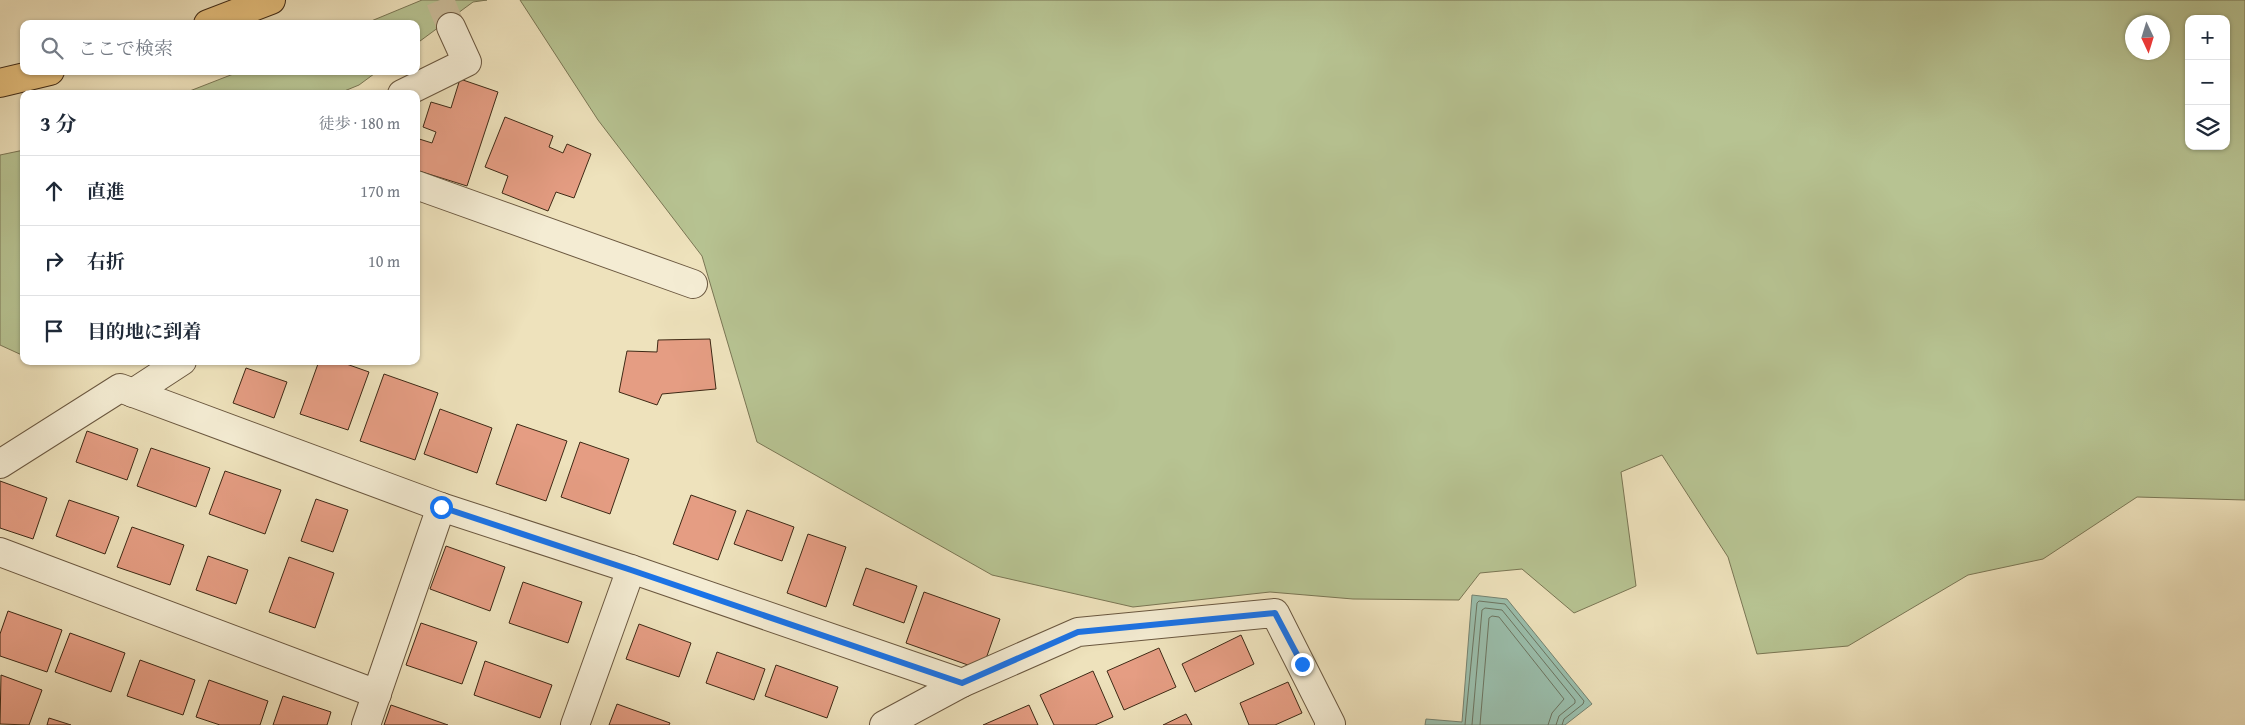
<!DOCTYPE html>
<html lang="ja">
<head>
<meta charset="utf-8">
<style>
  body { margin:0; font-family:"Gentium Book Plus","Noto Serif JP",serif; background:#f6f6f7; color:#1f2937 }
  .controls { position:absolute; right:15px; top:15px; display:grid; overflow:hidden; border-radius:10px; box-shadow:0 1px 4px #0004 }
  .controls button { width:45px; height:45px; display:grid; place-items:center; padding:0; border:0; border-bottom:1px solid #e0e1e3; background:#fff; color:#1f2937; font:25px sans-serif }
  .compass { position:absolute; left:2125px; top:15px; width:45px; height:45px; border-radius:50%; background:#fff; box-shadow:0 1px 4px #0004; rotate:176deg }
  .stop { position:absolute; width:15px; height:15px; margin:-11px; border:4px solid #1a73e8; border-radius:50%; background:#fff }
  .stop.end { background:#1a73e8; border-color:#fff; box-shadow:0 1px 5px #0008 }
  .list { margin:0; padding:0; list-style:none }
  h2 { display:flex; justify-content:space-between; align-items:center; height:65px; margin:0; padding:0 20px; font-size:21px }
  h2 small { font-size:16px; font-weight:400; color:#747a83 }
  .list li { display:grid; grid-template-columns:32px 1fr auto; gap:15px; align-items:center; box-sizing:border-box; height:70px; padding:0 20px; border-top:1px solid #e0e1e3 }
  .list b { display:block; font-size:19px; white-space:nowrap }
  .list em { font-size:16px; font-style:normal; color:#747a83 }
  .icon { flex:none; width:28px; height:28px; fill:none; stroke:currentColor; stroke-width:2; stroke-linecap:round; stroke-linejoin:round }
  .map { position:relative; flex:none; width:2245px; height:725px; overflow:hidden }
  .search { position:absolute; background:#fff; box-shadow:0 1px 4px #0004; left:20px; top:20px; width:400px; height:55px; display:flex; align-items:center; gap:12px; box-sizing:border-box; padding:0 18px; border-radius:10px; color:#747a83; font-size:19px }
  .panel { position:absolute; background:#fff; box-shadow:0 1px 4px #0004; left:20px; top:90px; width:400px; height:275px; border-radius:10px }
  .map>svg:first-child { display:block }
  .green { fill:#b7c392; stroke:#7a7654; fill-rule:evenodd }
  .water { fill:#9abeac; stroke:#758270 }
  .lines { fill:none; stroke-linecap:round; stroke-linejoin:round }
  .shore { stroke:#6c7460; stroke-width:1 }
  .building { fill:#e59d83; stroke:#3e2915 }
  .street-tunnel { stroke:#cbbd9b; stroke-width:28; stroke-dasharray:28 14; stroke-linecap:butt }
  .street-casing { stroke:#6a573f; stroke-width:30 }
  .highway-casing { stroke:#3e2915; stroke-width:30 }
  .street { stroke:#f4ecd3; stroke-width:28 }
  .highway { stroke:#e7c17e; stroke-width:28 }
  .route { stroke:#1a73e8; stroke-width:6 }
</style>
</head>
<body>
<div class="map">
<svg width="2245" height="725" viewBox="0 0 2245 725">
  <rect width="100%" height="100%" fill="#eee2bc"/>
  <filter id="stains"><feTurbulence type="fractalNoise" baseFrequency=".004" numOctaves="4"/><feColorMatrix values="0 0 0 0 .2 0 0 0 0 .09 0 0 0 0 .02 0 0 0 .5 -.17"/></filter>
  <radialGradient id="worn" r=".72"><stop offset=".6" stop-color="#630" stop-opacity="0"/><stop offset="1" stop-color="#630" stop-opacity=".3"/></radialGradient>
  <!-- green -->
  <g class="green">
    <polygon points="422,0 487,0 473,2 416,44 416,24 364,24"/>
    <path d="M520,0h1725v500l-108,-3 -94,62 -75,16 -120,71 -91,8 -29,-97 -66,-102 -41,17 15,114 -62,27 -52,-44 -42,4 -21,27 -106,-1 -83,-7 -137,15 -141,-32 -235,-133 -55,-186 -104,-136zM2189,19h37v127h-37zM2162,22v30h-30v-30z"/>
    <polygon points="241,71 378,71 359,85 337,94 182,94"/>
    <polygon points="24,150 24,356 0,345 0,155"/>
  </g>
  <!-- water -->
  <polygon class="water" points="1472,595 1507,599 1592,704 1565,725 1425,725 1426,719 1462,722"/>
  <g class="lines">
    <!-- shore -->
    <g class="shore">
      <polyline points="1465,725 1477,603 1479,601 1505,604 1584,701 1583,704 1564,719 1562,725"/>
      <polyline points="1472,725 1482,610 1485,608 1502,610 1575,700 1575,703 1559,716 1556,725"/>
      <polyline points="1480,725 1489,618 1492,616 1499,617 1564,699 1552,713 1548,725"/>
    </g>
  </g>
  <!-- building -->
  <g class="building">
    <polygon points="460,79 498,92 467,186 416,170 416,138 432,143 436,132 423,127 431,102 451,108"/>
    <polygon points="505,117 553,136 549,147 563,153 567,144 591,154 574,198 556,192 548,211 502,193 508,176 485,167"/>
    <polygon points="710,339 716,389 662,394 657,405 619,392 627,351 657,352 658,340"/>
    <polygon points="319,361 338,361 369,372 348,430 300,414"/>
    <polygon points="246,368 287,382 274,418 233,403"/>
    <polygon points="384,374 438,393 415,460 360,441"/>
    <polygon points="440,409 492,428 477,473 424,454"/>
    <polygon points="517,424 567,441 546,501 496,484"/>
    <polygon points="87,431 138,449 127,480 76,462"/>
    <polygon points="580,442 629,459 610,514 561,497"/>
    <polygon points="151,448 210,468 196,507 137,486"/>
    <polygon points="225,471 281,490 265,534 209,514"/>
    <polygon points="0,481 47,498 33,539 0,528"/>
    <polygon points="691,495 736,511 718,560 673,544"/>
    <polygon points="316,499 348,510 333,552 301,541"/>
    <polygon points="69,500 119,517 105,554 56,536"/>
    <polygon points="747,510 794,527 782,561 734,544"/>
    <polygon points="132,527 184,545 170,585 117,567"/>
    <polygon points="808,534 846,547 826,607 787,593"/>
    <polygon points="446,546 505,567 490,611 430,589"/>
    <polygon points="208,556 248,570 236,604 196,590"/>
    <polygon points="289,557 334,573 315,628 269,612"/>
    <polygon points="866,568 917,586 904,623 853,605"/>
    <polygon points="523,582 582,602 568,643 509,623"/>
    <polygon points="924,592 1000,619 982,670 906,643"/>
    <polygon points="8,611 62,630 47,672 0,656 0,634"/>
    <polygon points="421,623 477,642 462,684 406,665"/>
    <polygon points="639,624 691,643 679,677 626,659"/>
    <polygon points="70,633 125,653 111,692 55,672"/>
    <polygon points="1241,635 1254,664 1195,692 1182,664"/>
    <polygon points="1159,648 1176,687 1124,710 1107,671"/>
    <polygon points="717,652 765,669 754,700 706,683"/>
    <polygon points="140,660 195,680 183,715 127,696"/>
    <polygon points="485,661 552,685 540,718 474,695"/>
    <polygon points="776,665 838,687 827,718 765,696"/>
    <polygon points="1093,671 1113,717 1095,725 1054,725 1040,695"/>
    <polygon points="1,675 42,690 29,725 0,724"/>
    <polygon points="209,680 268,701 260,725 220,725 196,717"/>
    <polygon points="1288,682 1302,713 1275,725 1249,725 1240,703"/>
    <polygon points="283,696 331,712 327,725 273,725"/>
    <polygon points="617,704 670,723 669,725 609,725"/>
    <polygon points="391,705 448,725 384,725"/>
    <polygon points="1029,705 1038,725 983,725"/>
    <polygon points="1186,714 1192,725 1163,725"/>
    <polygon points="49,718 71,725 47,725"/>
  </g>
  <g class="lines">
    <!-- street-tunnel -->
    <polyline class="street-tunnel" points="440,0 451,27"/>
    <!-- street casing -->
    <g class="street-casing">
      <g id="street">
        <polyline points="402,94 467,62 451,27"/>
        <polyline points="416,185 693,284"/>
        <polyline points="133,393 182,361"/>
        <polyline points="0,464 120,388 441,507 631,569 962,683 1078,632 1275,613 1331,724 1329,725"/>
        <polyline points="0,552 377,694"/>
        <polyline points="366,725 441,507"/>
        <polyline points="575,725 631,569"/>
        <polyline points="884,725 962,683"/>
      </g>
    </g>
    <!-- highway casing -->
    <g class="highway-casing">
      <g id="highway">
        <polyline points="208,24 271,0"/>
        <polyline points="0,83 50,71"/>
      </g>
    </g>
    <!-- street -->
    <use href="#street" class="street"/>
    <!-- highway -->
    <use href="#highway" class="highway"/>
  </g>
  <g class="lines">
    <!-- route -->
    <polyline class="route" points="441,507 631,570 962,683 1078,632 1275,613 1302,664"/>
  </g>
  <rect width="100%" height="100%" filter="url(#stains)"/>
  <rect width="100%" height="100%" fill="url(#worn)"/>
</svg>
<div class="controls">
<button>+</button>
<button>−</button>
<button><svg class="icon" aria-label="layers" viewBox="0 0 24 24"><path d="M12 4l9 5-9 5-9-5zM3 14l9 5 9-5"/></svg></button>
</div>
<svg class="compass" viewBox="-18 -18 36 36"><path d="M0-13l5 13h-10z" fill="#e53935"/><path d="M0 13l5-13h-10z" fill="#747a83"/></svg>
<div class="stop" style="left:441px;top:507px"></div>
<div class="stop end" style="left:1302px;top:664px"></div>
<div class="search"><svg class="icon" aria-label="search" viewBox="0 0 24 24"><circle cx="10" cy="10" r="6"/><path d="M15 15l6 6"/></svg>ここで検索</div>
<section class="panel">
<h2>3 分<small>徒歩 · 180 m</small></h2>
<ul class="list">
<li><svg class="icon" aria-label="ahead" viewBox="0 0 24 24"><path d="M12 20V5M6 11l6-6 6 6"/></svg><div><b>直進</b></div><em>170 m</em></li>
<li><svg class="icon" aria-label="right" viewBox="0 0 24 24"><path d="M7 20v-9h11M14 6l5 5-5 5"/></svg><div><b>右折</b></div><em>10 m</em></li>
<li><svg class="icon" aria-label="arrive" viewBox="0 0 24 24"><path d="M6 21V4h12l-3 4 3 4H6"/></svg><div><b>目的地に到着</b></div></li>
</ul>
</section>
</div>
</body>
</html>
